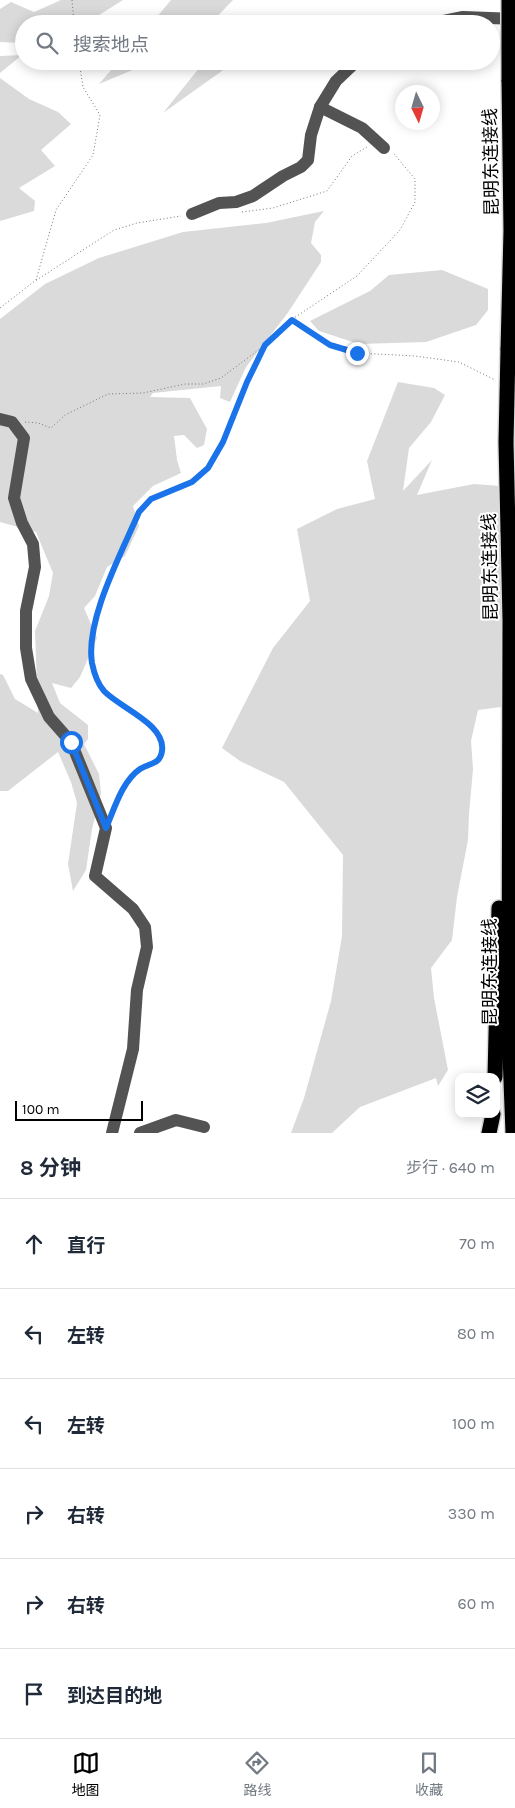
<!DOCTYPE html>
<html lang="zh">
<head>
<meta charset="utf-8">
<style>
  body { margin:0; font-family:Karla,"Noto Sans SC",sans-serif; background:#f6f6f7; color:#1f2937 }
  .controls { position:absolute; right:15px; bottom:15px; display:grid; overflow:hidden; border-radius:10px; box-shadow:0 2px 12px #0003 }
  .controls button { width:45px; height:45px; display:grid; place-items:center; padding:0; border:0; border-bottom:1px solid #e0e1e3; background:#fff; color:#1f2937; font:25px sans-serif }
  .compass { position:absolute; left:395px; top:85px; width:45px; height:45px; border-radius:50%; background:#fff; box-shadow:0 2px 12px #0003; rotate:175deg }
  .scale { position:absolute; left:15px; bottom:12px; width:128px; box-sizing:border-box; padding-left:5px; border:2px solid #000; border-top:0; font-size:14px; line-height:18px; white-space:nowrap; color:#000; -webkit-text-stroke:4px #fff; paint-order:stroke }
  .stop { position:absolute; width:15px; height:15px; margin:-11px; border:4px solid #1a73e8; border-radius:50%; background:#fff }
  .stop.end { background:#1a73e8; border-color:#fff; box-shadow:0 1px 5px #0008 }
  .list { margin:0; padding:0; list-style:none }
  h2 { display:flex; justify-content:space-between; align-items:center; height:65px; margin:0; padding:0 20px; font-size:21px }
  h2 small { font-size:16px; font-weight:400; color:#747a83 }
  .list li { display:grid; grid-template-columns:32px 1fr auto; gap:15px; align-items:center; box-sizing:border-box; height:90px; padding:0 20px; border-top:1px solid #e0e1e3 }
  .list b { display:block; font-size:19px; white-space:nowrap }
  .list em { font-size:16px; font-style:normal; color:#747a83 }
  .icon { flex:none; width:28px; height:28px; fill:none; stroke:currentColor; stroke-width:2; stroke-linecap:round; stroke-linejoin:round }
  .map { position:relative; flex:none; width:515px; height:1133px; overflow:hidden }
  .search { position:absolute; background:#fff; box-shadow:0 2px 12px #0003; left:15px; right:15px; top:15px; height:55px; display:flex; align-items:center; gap:12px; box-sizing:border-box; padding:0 18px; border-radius:28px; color:#747a83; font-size:19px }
  .sheet { height:605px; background:#fff }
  nav { display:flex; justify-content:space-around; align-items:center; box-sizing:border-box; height:70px; border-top:1px solid #e0e1e3; background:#fff; font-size:14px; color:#747a83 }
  nav a { display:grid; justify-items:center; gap:2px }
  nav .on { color:#000 }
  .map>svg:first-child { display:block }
  .green { fill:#dadada }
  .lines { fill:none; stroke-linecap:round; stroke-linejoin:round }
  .highway-casing { stroke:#dbdbdb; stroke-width:18 }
  .path { stroke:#757575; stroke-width:1; stroke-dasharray:1 2.5; stroke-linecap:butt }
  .minor { stroke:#535353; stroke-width:12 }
  .highway { stroke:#000; stroke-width:15 }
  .highway-bridge-casing { stroke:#dbdbdb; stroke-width:18; stroke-linecap:butt }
  .highway-bridge { stroke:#000; stroke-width:15 }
  .route { stroke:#1a73e8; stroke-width:6 }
  .labels { text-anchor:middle; stroke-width:4; stroke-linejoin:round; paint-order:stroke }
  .street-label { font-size:18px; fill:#000; stroke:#fff }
</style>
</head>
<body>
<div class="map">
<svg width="515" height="1133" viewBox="0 0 515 1133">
  <rect width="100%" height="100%" fill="#fff"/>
  <!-- green -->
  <g class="green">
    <polygon points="61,0 123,0 96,17 78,24 24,24 24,43 0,42 0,9 11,2 34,12"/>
    <polygon points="171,0 233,0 210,24 151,24"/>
    <polygon points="22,55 0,73 0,56"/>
    <polygon points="119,61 154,61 99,84"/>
    <polygon points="180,61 230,61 233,63 163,113 200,67"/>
    <polygon points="0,78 29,99 58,112 71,124 41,150 55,166 19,188 35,201 34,211 0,221"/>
    <polygon points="324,211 315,222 311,243 321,255 321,262 287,314 246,367 230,402 220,398 221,386 153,393 150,397 190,398 207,429 204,445 197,448 184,435 174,436 177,460 181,473 153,486 133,506 139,526 125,556 107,567 95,596 84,608 97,638 80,677 71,688 52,683 60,703 88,725 88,739 84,744 99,774 101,793 92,829 86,870 73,891 68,864 77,803 71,782 58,752 8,791 0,791 0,674 3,675 15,699 38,713 35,631 49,596 53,573 36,532 0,522 0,319 45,284 99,258 183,232 266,223"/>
    <polygon points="442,270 488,289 488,310 476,325 426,342 359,344 319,331 310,321 370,291 389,275"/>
    <polygon points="398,382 434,388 445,395 431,422 409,448 403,491 432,460 417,495 474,484 515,487 515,705 478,710 471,741 473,769 469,814 468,840 457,897 452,940 431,968 434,998 448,1070 438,1086 436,1078 360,1107 332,1133 291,1133 304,1098 331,1001 342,936 343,855 284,782 240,761 222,748 273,648 310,601 297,529 337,509 375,499 367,461"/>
  </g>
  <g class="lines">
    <!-- highway casing -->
    <g class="highway-casing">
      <g id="highway">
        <polyline points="508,350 511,231 509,80"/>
        <polyline points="508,530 510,620 509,1029 513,1133"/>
        <polyline points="495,1077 499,908"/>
        <polyline points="489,1133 493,1114"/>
      </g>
    </g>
    <!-- path -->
    <g class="path">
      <polyline points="72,0 74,24"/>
      <polyline points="242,212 273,208 327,191 352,156 367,147"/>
      <polyline points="36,280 56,210 93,155 100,115 83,87 79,61"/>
      <polyline points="0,308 32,283 114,230 137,223 181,216"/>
      <polyline points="292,320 330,345 357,353 415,356 459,362 495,380"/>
      <polyline points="25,422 38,423 51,428 65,415 108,394 143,393 185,384 203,384 221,378 265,345"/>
      <path d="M112,815c7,-16 13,-33 27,-45 8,-6 19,-4 23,-17 8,-27 -45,-46 -59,-63 -6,-8 -10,-18 -11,-28 -6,-43 30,-110 47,-150l12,-13 41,-17 16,-14 15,-26 24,-60 18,-37 26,-25 66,-44 43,-46 15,-28v-23l-21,-25"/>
    </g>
    <!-- minor -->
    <g class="minor">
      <polyline points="429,24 463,17 515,19"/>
      <polyline points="320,107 362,128 384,148"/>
      <polyline points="192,214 219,203 236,202 253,196 283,176 301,167 308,160 311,135 320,107 336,81 357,61"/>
      <polyline points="0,419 12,422 24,438 14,498 22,523 33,544 35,567 26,611 26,648 31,679 49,717 71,742 106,828 95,876 133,909 145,927 147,947 137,990 133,1049 112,1133"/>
      <polyline points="140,1133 176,1120 204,1127"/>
    </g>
    <!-- highway -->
    <use href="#highway" class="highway"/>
    <!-- highway-bridge casing -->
    <g class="highway-bridge-casing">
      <g id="highway-bridge">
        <polyline points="509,0 509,80"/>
        <polyline points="508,350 506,442 508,530"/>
      </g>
    </g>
    <!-- highway-bridge -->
    <use href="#highway-bridge" class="highway-bridge"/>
  </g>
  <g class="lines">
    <!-- route -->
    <path class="route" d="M71,742l35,86c8,-18 16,-47 34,-59 9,-6 20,-4 22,-18 4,-27 -42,-43 -58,-60 -7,-8 -10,-18 -12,-28 -7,-43 30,-111 47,-151l12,-13 41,-17 16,-14 15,-26 24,-60 18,-37 27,-25 38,25 27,8"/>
  </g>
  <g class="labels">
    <!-- street labels -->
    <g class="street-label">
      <text transform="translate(491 162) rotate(-91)" y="6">昆明东连接线</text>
      <text transform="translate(490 567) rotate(-91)" y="6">昆明东连接线</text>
      <text transform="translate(490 972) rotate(-90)" y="6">昆明东连接线</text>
    </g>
  </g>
</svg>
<div class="controls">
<button><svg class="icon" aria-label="layers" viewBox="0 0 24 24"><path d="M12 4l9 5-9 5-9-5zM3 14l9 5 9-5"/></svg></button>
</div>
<svg class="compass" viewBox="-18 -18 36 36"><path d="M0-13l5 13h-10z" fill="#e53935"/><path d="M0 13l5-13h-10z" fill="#747a83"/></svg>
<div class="scale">100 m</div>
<div class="stop" style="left:71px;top:742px"></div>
<div class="stop end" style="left:357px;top:353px"></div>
<div class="search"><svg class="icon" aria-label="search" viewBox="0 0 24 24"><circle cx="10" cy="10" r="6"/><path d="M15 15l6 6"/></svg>搜索地点</div>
</div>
<section class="sheet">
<h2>8 分钟<small>步行 · 640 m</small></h2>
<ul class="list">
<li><svg class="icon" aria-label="ahead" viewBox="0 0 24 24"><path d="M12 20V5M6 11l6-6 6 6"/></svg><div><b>直行</b></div><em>70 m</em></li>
<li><svg class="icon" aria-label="left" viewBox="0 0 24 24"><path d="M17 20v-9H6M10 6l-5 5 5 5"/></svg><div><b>左转</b></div><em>80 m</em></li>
<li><svg class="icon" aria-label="left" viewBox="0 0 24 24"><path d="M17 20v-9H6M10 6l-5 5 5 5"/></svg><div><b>左转</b></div><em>100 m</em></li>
<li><svg class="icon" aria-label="right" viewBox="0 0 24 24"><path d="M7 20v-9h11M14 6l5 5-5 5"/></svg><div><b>右转</b></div><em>330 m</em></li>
<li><svg class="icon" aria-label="right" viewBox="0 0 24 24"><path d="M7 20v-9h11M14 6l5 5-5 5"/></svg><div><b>右转</b></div><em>60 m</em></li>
<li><svg class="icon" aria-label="arrive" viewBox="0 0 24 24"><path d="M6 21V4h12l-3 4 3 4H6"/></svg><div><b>到达目的地</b></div></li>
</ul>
</section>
<nav>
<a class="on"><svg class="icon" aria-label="map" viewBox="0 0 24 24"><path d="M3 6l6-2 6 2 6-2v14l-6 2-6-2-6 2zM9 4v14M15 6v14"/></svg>地图</a>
<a><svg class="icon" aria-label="directions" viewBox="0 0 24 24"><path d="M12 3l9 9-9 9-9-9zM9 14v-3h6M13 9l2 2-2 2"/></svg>路线</a>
<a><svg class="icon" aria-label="saved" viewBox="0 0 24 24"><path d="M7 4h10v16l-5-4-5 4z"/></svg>收藏</a>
</nav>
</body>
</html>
